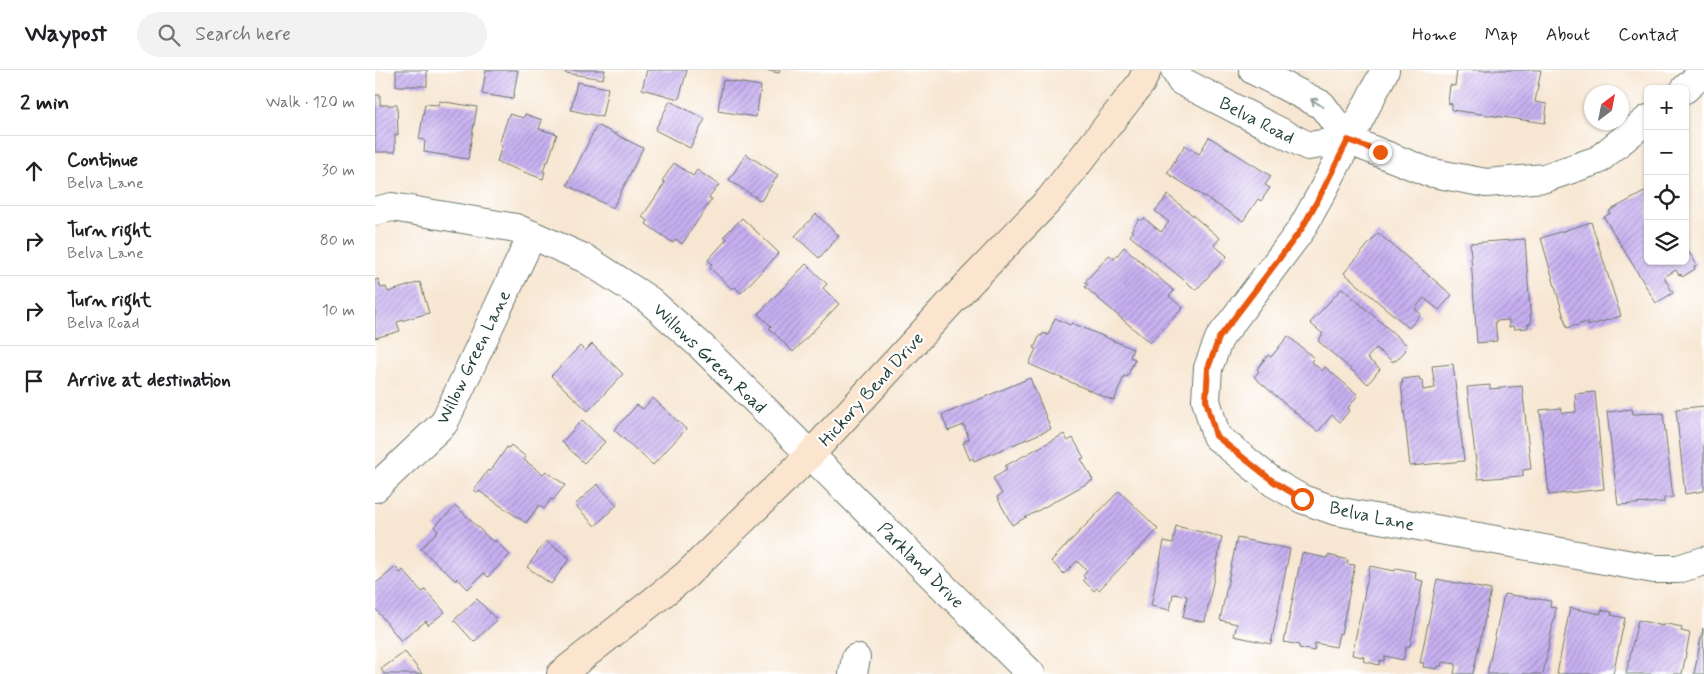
<!DOCTYPE html>
<html lang="en">
<head>
<meta charset="utf-8">
<style>
  body { margin:0; font-family:Mynerve,sans-serif; background:#f2f2f2; color:#202124 }
  .controls { position:absolute; right:15px; top:15px; display:grid; overflow:hidden; border-radius:8px; box-shadow:0 1px 4px #0004 }
  .controls button { width:45px; height:45px; display:grid; place-items:center; padding:0; border:0; border-bottom:1px solid #e0e0e0; background:#fff; color:#202124; font:25px sans-serif }
  .compass { position:absolute; left:1209px; top:15px; width:45px; height:45px; border-radius:50%; background:#fff; box-shadow:0 1px 4px #0004; rotate:32deg }
  .stop { position:absolute; width:15px; height:15px; margin:-11px; border:4px solid #ea580c; border-radius:50%; background:#fff }
  .stop.end { background:#ea580c; border-color:#fff; box-shadow:0 1px 5px #0008 }
  .list { margin:0; padding:0; list-style:none }
  h2 { display:flex; justify-content:space-between; align-items:center; height:65px; margin:0; padding:0 20px; font-size:21px }
  h2 small { font-size:16px; font-weight:400; color:#757577 }
  .list li { display:grid; grid-template-columns:32px 1fr auto; gap:15px; align-items:center; box-sizing:border-box; height:70px; padding:0 20px; border-top:1px solid #e0e0e0 }
  .list b { display:block; font-size:19px; white-space:nowrap }
  .list p { margin:0; font-size:16px; white-space:nowrap; color:#757577 }
  .list em { font-size:16px; font-style:normal; color:#757577 }
  .icon { flex:none; width:28px; height:28px; fill:none; stroke:currentColor; stroke-width:2; stroke-linecap:round; stroke-linejoin:round }
  .map { position:relative; flex:none; width:1329px; height:604px; overflow:hidden }
  header { display:flex; align-items:center; gap:30px; box-sizing:border-box; height:70px; padding:0 25px; background:#fff; border-bottom:1px solid #e0e0e0 }
  header strong { font-size:24px }
  nav { display:flex; gap:28px; margin-inline-start:auto; font-size:18px }
  .search { width:350px; height:45px; background:#f2f2f2; display:flex; align-items:center; gap:12px; box-sizing:border-box; padding:0 18px; border-radius:28px; color:#757577; font-size:19px }
  main { display:flex }
  aside { flex:1; background:#fff }
  .map>svg:first-child { display:block }
  .building { fill:url(#building-hatch) }
  .lines { fill:none; stroke-linecap:round; stroke-linejoin:round }
  .street-casing { stroke:#6b786b; stroke-width:30 }
  .secondary-casing { stroke:#6b786b; stroke-width:30 }
  .street { stroke:#fff; stroke-width:28 }
  .secondary { stroke:#fce5cf; stroke-width:28 }
  .oneway { stroke:#8f9e9a }
  .route { stroke:#ea580c; stroke-width:6 }
  .labels { text-anchor:middle; stroke-width:4.5; stroke-linejoin:round; paint-order:stroke }
  .street-label { font-size:18px; fill:#1f3d34; stroke:#fff }
</style>
</head>
<body>
<header>
<strong>Waypost</strong>
<div class="search"><svg class="icon" aria-label="search" viewBox="0 0 24 24"><circle cx="10" cy="10" r="6"/><path d="M15 15l6 6"/></svg>Search here</div>
<nav><a>Home</a><a>Map</a><a>About</a><a>Contact</a></nav>
</header>
<main>
<aside>
<h2>2 min<small>Walk · 120 m</small></h2>
<ul class="list">
<li><svg class="icon" aria-label="ahead" viewBox="0 0 24 24"><path d="M12 20V5M6 11l6-6 6 6"/></svg><div><b>Continue</b><p>Belva Lane</p></div><em>30 m</em></li>
<li><svg class="icon" aria-label="right" viewBox="0 0 24 24"><path d="M7 20v-9h11M14 6l5 5-5 5"/></svg><div><b>Turn right</b><p>Belva Lane</p></div><em>80 m</em></li>
<li><svg class="icon" aria-label="right" viewBox="0 0 24 24"><path d="M7 20v-9h11M14 6l5 5-5 5"/></svg><div><b>Turn right</b><p>Belva Road</p></div><em>10 m</em></li>
<li><svg class="icon" aria-label="arrive" viewBox="0 0 24 24"><path d="M6 21V4h12l-3 4 3 4H6"/></svg><div><b>Arrive at destination</b></div></li>
</ul>
</aside>
<div class="map">
<svg width="1329" height="604" viewBox="0 0 1329 604">
  <defs>
    <pattern id="building-hatch" width="6" height="6" patternUnits="userSpaceOnUse" patternTransform="scale(1.25)"><rect width="6" height="6" fill="#c8b0f1"/><path d="M-1 1l2-2M0 6l6-6M5 7l2-2" fill="none" stroke="#a290c4"/></pattern>
  </defs>
  <rect width="100%" height="100%" fill="#fff"/>
  <filter id="ink" filterUnits="userSpaceOnUse"><feTurbulence type="fractalNoise" baseFrequency=".02" numOctaves="2"/><feDisplacementMap in="SourceGraphic" scale="10" xChannelSelector="R" yChannelSelector="G"/><feConvolveMatrix kernelMatrix="1 2 1 2 8 2 1 2 1" color-interpolation-filters="sRGB"/></filter>
  <filter id="wash" filterUnits="userSpaceOnUse"><feTurbulence type="fractalNoise" baseFrequency=".0096" numOctaves="4" result="noise"/><feDisplacementMap in="SourceGraphic" scale="20" xChannelSelector="R" yChannelSelector="G"/><feGaussianBlur stdDeviation="1.12" result="paint"/><feColorMatrix in="noise" values="0 0 0 0 0 0 0 0 0 0 0 0 0 0 0 0 0 1.4 0 .05"/><feComposite in="paint" operator="in"/></filter>
  <g filter="url(#wash)">
    <rect width="100%" height="100%" fill="#f7e6d1"/>
    <g id="blocks">
      <!-- building -->
      <g class="building">
        <rect x="21" y="0" width="31" height="16"/>
        <polygon points="111,0 143,0 138,29 107,24"/>
        <polygon points="191,0 230,0 228,9 190,3"/>
        <polygon points="272,0 312,0 304,29 267,19"/>
        <polygon points="390,0 405,0 404,3"/>
        <polygon points="1082,0 1166,0 1160,32 1172,34 1170,53 1077,40 1077,34 1073,33 1075,15 1080,16"/>
        <polygon points="348,10 386,16 381,47 343,41"/>
        <polygon points="202,12 233,18 227,47 196,40"/>
        <polygon points="0,25 5,25 5,35 22,35 23,65 20,64 20,82 0,82"/>
        <polygon points="64,31 102,37 93,89 49,82 50,70 44,69 50,34 63,35"/>
        <polygon points="295,31 330,49 315,78 280,60"/>
        <polygon points="134,44 149,48 150,44 167,50 164,59 182,64 173,92 171,92 168,102 170,102 168,109 122,92 127,75 124,74"/>
        <polygon points="222,55 268,78 238,138 192,115"/>
        <polygon points="834,67 896,106 890,115 895,118 886,131 883,129 868,151 792,103 810,75 824,84"/>
        <polygon points="371,84 403,105 386,131 354,110"/>
        <polygon points="299,93 318,106 322,100 344,115 334,128 337,129 307,174 301,169 298,173 271,154 273,151 267,147 290,113 287,111"/>
        <polygon points="1273,120 1273,191 1310,191 1310,176 1322,195 1319,196 1320,199 1307,207 1306,204 1304,205 1301,200 1289,207 1298,223 1281,233 1229,147 1236,143 1234,141"/>
        <polygon points="793,125 845,168 839,175 852,186 821,220 755,166 758,162 756,160 764,149 766,151 769,148 786,162 794,152 780,141"/>
        <polygon points="441,144 464,166 444,188 420,166"/>
        <polygon points="367,148 404,183 366,223 360,217 357,219 334,197 337,194 333,190 352,169 349,166"/>
        <polygon points="1216,152 1246,246 1213,256 1212,252 1192,258 1166,168"/>
        <polygon points="1003,163 1077,225 1064,240 1049,228 1040,239 1046,244 1034,258 969,203"/>
        <polygon points="1150,169 1156,254 1153,254 1153,258 1139,259 1138,256 1134,257 1134,250 1120,251 1122,271 1102,273 1095,173"/>
        <polygon points="749,177 799,221 794,226 808,238 775,273 710,217 713,214 710,212 734,185 739,189"/>
        <polygon points="431,194 452,214 448,218 464,234 418,282 394,258 396,256 383,244"/>
        <polygon points="3,209 6,218 11,217 13,222 45,212 54,243 22,252 25,261 0,268 0,210"/>
        <polygon points="967,218 1032,275 1029,279 1031,280 1021,291 1019,290 1018,292 1001,278 992,288 1005,299 993,314 943,271 948,264 935,253"/>
        <polygon points="680,248 695,255 697,253 758,279 755,287 760,289 752,307 749,306 739,331 654,294 661,279 659,278 665,265 667,266 668,263 673,265"/>
        <polygon points="913,266 939,288 936,291 947,301 950,297 983,325 973,338 975,340 965,352 957,345 943,362 879,307 884,301 882,299 893,285 896,287"/>
        <polygon points="217,274 248,304 213,341 176,306 205,276 210,281"/>
        <polygon points="1078,294 1089,391 1035,396 1026,313 1028,313 1027,309 1044,307 1045,310 1047,310 1048,320 1060,318 1057,296"/>
        <polygon points="655,308 676,359 599,391 598,388 595,390 588,373 590,373 589,371 594,369 589,355 573,361 567,345"/>
        <polygon points="1115,315 1115,319 1147,316 1156,399 1148,400 1148,406 1103,409 1092,317"/>
        <polygon points="1220,322 1229,419 1174,425 1165,340 1186,338 1187,343 1201,342 1200,324"/>
        <polygon points="278,328 311,359 278,395 239,360 262,335 268,339"/>
        <polygon points="1329,336 1329,421 1310,424 1301,339"/>
        <polygon points="1257,339 1258,344 1288,343 1298,427 1289,428 1289,432 1243,435 1232,342"/>
        <polygon points="207,350 230,372 209,393 187,372"/>
        <polygon points="689,364 693,371 698,368 709,388 706,389 718,410 637,455 622,427 627,424 618,408 632,400 630,396"/>
        <polygon points="136,375 151,387 149,390 168,404 171,401 190,415 178,430 176,429 169,439 164,435 151,453 104,421 103,423 99,420 113,400 115,402 132,377 134,378"/>
        <polygon points="222,414 242,435 220,456 200,435"/>
        <polygon points="744,421 783,459 724,520 722,518 719,521 708,510 710,508 708,506 712,501 702,491 689,504 676,491"/>
        <polygon points="81,436 118,472 120,470 135,485 113,507 109,503 93,519 82,508 81,511 46,479 63,461 59,457"/>
        <polygon points="801,456 847,467 830,552 808,548 812,526 798,524 795,540 776,536 789,471 798,473"/>
        <polygon points="862,468 915,479 896,574 859,566 862,554 845,550"/>
        <polygon points="171,471 195,488 176,514 152,497"/>
        <polygon points="927,483 952,488 953,485 973,490 972,494 980,495 966,564 964,563 961,577 940,573 939,581 924,578 924,575 909,572"/>
        <polygon points="995,496 1020,501 1021,498 1041,502 1040,509 1048,511 1035,576 1031,576 1028,590 1010,586 1009,591 1005,590 1004,595 988,591 989,587 977,585"/>
        <polygon points="21,497 25,503 28,500 47,522 50,520 70,542 53,555 51,551 26,571 0,538 0,514"/>
        <polygon points="1062,509 1116,520 1098,604 1079,604 1081,594 1067,592 1066,596 1063,596 1062,599 1048,597 1049,593 1045,593"/>
        <polygon points="1129,524 1176,531 1175,537 1181,538 1168,604 1112,604"/>
        <polygon points="102,529 122,550 99,572 79,550"/>
        <polygon points="1195,538 1226,544 1226,540 1237,542 1236,545 1250,548 1238,604 1182,604"/>
        <polygon points="1263,550 1288,556 1288,553 1307,557 1306,561 1315,563 1307,604 1251,604"/>
        <polygon points="1328,558 1329,604 1319,604"/>
        <polygon points="30,582 47,604 9,604 6,599"/>
      </g>
    </g>
  </g>
  <g filter="url(#ink)">
    <use href="#blocks" fill-opacity="0" stroke="#6b786b" stroke-width="1"/>
    <g class="lines">
      <!-- street casing -->
      <g class="street-casing">
        <g id="street">
          <polyline points="800,0 806,11 933,76 973,70 1053,102 1111,113 1170,108 1223,90 1273,49"/>
          <polyline points="878,0 947,35 973,70"/>
          <polyline points="1010,0 946,124 926,160 844,269 833,298 831,330 841,366 899,413 927,429 961,441 1279,499 1303,499 1329,491"/>
          <polyline points="1310,19 1329,2"/>
          <polyline points="0,141 17,137 141,158 157,165 211,189 274,230 326,276 656,604"/>
          <polyline points="0,418 69,353 157,165"/>
          <polyline points="478,604 481,588"/>
        </g>
      </g>
      <!-- secondary casing -->
      <g class="secondary-casing">
        <polyline id="secondary" points="186,604 310,506 435,385 578,230 675,129 766,13 772,0"/>
      </g>
      <!-- street -->
      <use href="#street" class="street"/>
      <!-- secondary -->
      <use href="#secondary" class="secondary"/>
    </g>
    <!-- one-way arrows -->
    <defs><path id="oneway-shaft" d="M-6 0H5M1.5-3L5.5 0L1.5 3" fill="none" stroke-width="1.6" stroke-linecap="round" stroke-linejoin="round" transform="scale(1.25)"/></defs>
    <use class="oneway" href="#oneway-shaft" transform="translate(942 33) rotate(-148)"/>
  </g>
  <g class="lines" filter="url(#ink)">
    <!-- route -->
    <polyline class="route" points="927,429 899,412 841,366 831,330 833,298 844,268 926,160 946,124 973,70 1005,82"/>
  </g>
  <g class="labels">
    <!-- street labels -->
    <g class="street-label">
      <text transform="translate(882 50) rotate(27)" y="6">Belva Road</text>
      <text transform="translate(98 287) rotate(-64)" y="6">Willow Green Lane</text>
      <text transform="translate(335 288) rotate(44)" y="6">Willows Green Road</text>
      <text transform="translate(496 319) rotate(-48)" y="6">Hickory Bend Drive</text>
      <text transform="translate(997 446) rotate(12)" y="6">Belva Lane</text>
      <text transform="translate(546 495) rotate(45)" y="6">Parkland Drive</text>
    </g>
  </g>
</svg>
<div class="controls">
<button>+</button>
<button>−</button>
<button><svg class="icon" aria-label="locate" viewBox="0 0 24 24"><circle cx="12" cy="12" r="6"/><path d="M12 2v4M12 18v4M2 12h4M18 12h4"/></svg></button>
<button><svg class="icon" aria-label="layers" viewBox="0 0 24 24"><path d="M12 4l9 5-9 5-9-5zM3 14l9 5 9-5"/></svg></button>
</div>
<svg class="compass" viewBox="-18 -18 36 36"><path d="M0-13l5 13h-10z" fill="#e53935"/><path d="M0 13l5-13h-10z" fill="#757577"/></svg>
<div class="stop" style="left:927px;top:429px"></div>
<div class="stop end" style="left:1005px;top:82px"></div>
</div>
</main>
</body>
</html>
